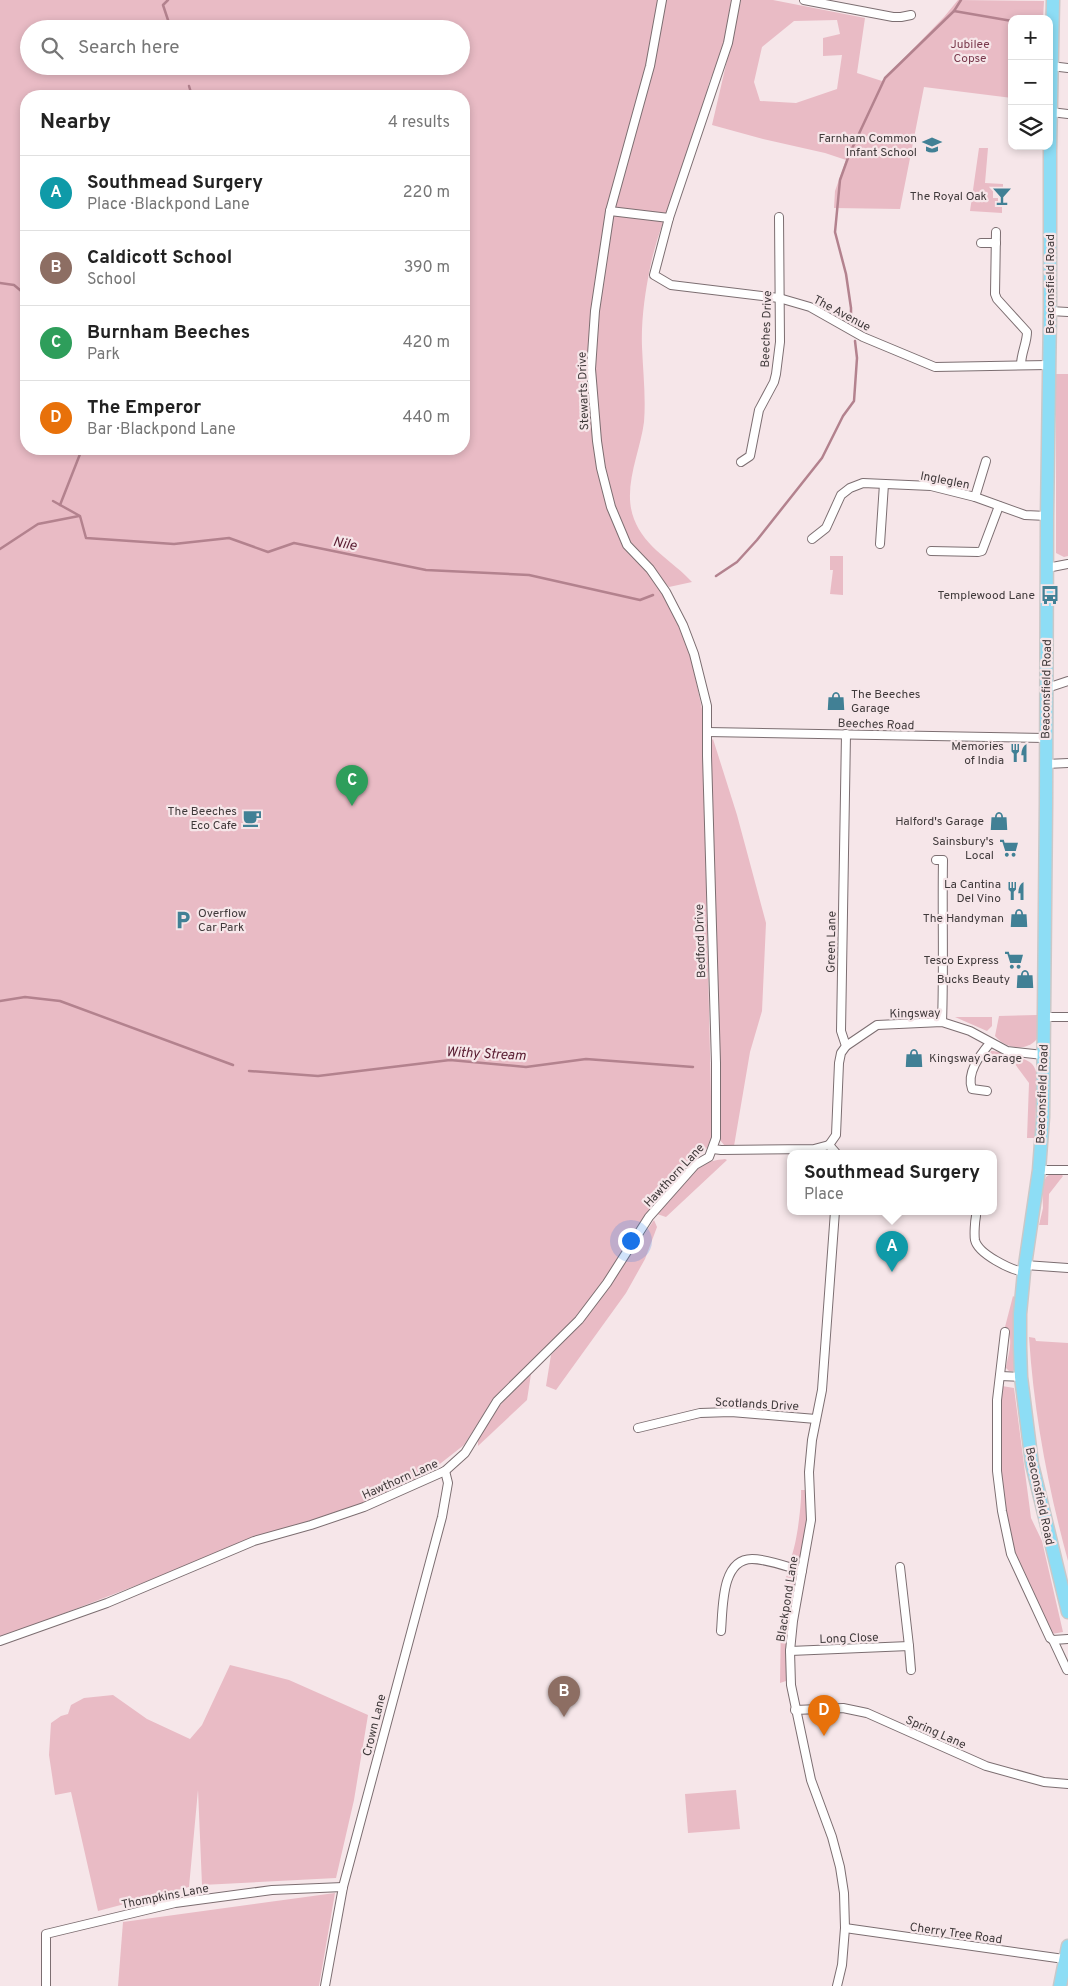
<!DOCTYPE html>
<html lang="en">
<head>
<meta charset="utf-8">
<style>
  body { margin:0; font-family:Overpass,sans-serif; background:#f2f2f2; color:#222 }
  .controls { position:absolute; right:15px; top:15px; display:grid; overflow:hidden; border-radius:10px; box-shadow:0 2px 8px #0003 }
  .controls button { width:45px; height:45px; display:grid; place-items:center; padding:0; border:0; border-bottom:1px solid #e0e0e0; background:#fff; color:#222; font:25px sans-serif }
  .you { position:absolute; left:630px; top:1240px; width:18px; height:18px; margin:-12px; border:4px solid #fff; border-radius:50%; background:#1a73e8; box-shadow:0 0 0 8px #1a73e833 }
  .badge { display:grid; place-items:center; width:32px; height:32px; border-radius:50%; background:#418095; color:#fff; font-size:16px; font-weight:700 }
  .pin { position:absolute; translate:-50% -41px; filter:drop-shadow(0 1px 2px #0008) }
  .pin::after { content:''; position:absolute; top:26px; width:18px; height:15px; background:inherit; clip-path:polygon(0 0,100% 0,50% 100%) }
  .popup { position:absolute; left:787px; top:1150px; width:210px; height:65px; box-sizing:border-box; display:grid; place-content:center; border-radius:10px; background:#fff; filter:drop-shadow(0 1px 4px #0005); font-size:16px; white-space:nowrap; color:#767676 }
  .popup b { font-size:19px; color:#222 }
  .popup::after { content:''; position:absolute; left:50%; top:100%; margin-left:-10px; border:10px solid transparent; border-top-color:#fff }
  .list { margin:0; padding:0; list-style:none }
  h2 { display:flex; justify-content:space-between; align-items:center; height:65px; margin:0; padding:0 20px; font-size:21px }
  h2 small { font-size:16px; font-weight:400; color:#767676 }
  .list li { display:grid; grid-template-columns:32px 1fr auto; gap:15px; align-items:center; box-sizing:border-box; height:75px; padding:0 20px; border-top:1px solid #e0e0e0 }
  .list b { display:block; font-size:19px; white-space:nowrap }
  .list p { margin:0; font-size:16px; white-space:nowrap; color:#767676 }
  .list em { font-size:16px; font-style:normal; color:#767676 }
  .icon { flex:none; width:28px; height:28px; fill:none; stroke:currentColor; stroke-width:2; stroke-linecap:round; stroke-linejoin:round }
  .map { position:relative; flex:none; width:1068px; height:1986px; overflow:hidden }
  .search { position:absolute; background:#fff; box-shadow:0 2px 8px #0003; left:20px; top:20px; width:450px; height:55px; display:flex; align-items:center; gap:12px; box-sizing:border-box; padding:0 18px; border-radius:28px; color:#767676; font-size:19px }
  .panel { position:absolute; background:#fff; box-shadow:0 2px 8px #0003; left:20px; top:90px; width:450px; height:365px; border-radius:20px }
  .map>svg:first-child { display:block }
  .green { fill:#e9bbc5; fill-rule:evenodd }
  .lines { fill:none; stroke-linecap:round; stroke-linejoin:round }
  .stream { stroke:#b3828e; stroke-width:2.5 }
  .minor-casing { stroke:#7c6e71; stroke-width:10 }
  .primary-casing { stroke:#cac8c8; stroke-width:15 }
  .minor { stroke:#fff; stroke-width:8 }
  .primary { stroke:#8dddf5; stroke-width:12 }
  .labels { text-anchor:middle; stroke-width:4.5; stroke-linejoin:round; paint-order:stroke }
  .park-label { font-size:12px; fill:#7a3a4d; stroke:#f6e6e9 }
  .poi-label { font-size:12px; fill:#403a3b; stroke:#f6e6e9; text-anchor:end }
  .street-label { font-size:12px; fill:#403a3b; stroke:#f6e6e9 }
  .water-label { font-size:14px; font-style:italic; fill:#591c31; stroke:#f6e6e9 }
</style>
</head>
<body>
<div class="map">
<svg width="1068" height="1986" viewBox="0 0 1068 1986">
  <rect width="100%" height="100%" fill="#f6e6e9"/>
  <!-- green -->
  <g class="green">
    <path d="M0,0h660l-18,88 -31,109 -12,61 -4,27 -6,83 3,66 4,30 10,37 21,50 23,22 13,19 20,39 8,27 11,51 10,431 -5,8 -24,17 -88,129 -28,34 -75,73 -28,44 -37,29 -64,31 -192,67 -171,66zM29,29h432v37h-432zM26,96h438v353h-438z"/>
    <path d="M665,0h66c-3,18 -5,38 -10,56 -3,11 -11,20 -13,31 -3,13 -4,26 -7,38 -16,48 -41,93 -51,143 -5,25 -9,52 -8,79 1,25 4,50 2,75 -4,31 -22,66 -10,97 11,29 39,42 58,63l-23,5c-16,-18 -34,-35 -46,-55 -10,-17 -13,-39 -17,-58 -20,-86 -10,-178 8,-264 10,-45 25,-88 37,-132 6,-25 10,-52 14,-78z"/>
    <path d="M741,0h32l92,18 -8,55 25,8 62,-64 14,-17 86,1 -1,18h-31v79l-88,-11 -24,122 -66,-1 1,-17 11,-31 -21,-7 -62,-14 -51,-14zM837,20l3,14 -17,4v18l19,-1 -5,34 -41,14 -36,-2 -6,-19 8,-35 32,-26z"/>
    <polygon points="979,148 988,148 985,183 1003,184 1003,188 993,188 993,198 998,198 998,204 1002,204 1002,213 970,211"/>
    <polygon points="1056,374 1068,374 1068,556 1064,557 1056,553"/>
    <polygon points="830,556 843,556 843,595 830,594 833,570 830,570"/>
    <polygon points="713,739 737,815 766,923 762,1011 750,1052 734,1146 725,1146 719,1139 710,742"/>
    <path d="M1037,1015v24c-11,13 -31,10 -42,-3l4,-20z"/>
    <polygon points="955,1017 992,1017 992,1026 987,1031"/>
    <path d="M991,1051c8,0 36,7 41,13 3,3 4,8 5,11l-2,63h-8l2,-55 -17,-23 -10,-3 -15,2z"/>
    <path d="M725,1159l2,1 -61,57 -9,-3c10,-15 29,-40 45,-49 7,-4 15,-5 23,-6z"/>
    <polygon points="1052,1173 1060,1173 1063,1176 1049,1194 1048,1225 1039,1225 1043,1208 1042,1187 1046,1177"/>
    <polygon points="654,1220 657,1227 645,1259 626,1293 556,1390 546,1386 551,1355 579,1325 601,1297"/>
    <path d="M1013,1296l4,3 -1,68 -3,4h-4l-3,-3c2,-13 9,-31 -1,-41z"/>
    <path d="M1029,1337l6,1 1,3 32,2v218c-20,-74 -34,-147 -39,-224z"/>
    <polygon points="531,1374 527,1400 478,1446 478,1440 498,1407"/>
    <path d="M1002,1386l12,2 17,130 11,23 21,91 -11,2c-12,-25 -26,-50 -36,-76 -19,-54 -16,-115 -14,-172z"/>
    <path d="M801,1490h5c4,22 -2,50 -7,72l-5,3 -6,-2c8,-8 14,-61 13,-73z"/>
    <polygon points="788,1574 793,1575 795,1584 789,1617 786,1681 780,1683 781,1616 787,1580 786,1577"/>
    <polygon points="230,1665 289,1680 368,1715 354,1800 336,1878 202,1885 198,1790 189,1887 98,1911 71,1792 55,1795 49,1755 51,1723 61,1716 68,1714 71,1705 84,1698 113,1695 147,1719 190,1739 202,1725"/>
    <polygon points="736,1790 740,1829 688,1833 685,1794"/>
    <polygon points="335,1893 319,1986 118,1986 123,1922"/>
  </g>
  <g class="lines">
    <!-- stream -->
    <g class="stream">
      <polyline points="168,0 163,5 171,29"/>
      <polyline points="954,11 961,0"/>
      <polyline points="183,66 185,73"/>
      <polyline points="189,86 192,96"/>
      <polyline points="0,283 14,285 26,295"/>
      <polyline points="851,322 851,308 846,274 835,232 840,180 849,155 885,78 954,11 1012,21"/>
      <polyline points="53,501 80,516 86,538 174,544 229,538 268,552 294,543 426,570 529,575 640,600 653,595"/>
      <polyline points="60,505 82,449"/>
      <polyline points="0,549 38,524 79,516"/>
      <polyline points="716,576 737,562 757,540 822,458 843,416 854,401 857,358 855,341"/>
      <polyline points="0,1001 25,997 60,1001 233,1065"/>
      <polyline points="249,1071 318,1076 450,1060 526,1067 586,1059 693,1067"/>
    </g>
    <!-- minor casing -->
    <g class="minor-casing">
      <g id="minor">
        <polyline points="736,0 728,43 669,218 654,275 671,285 779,298 810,307 863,337 935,367 1049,365"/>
        <polyline points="804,0 893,17 901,17 911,15"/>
        <polyline points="1051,66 1068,68"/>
        <polyline points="1051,112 1068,114"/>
        <polyline points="610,211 669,218"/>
        <path d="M996,232l-1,62 2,5 30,33c0,11 -6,21 -6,33"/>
        <polyline points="981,243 996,243"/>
        <polyline points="1050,311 1068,312"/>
        <polyline points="741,462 750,456 759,410 774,382 776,374 780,342 779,217"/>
        <polyline points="975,497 986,461"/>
        <polyline points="812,539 826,528 841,495 850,488 863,483 931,486 975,497 1025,515 1047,516"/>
        <polyline points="880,544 884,484"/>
        <polyline points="931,551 978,552 982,551 999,506"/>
        <polyline points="1047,568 1068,564"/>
        <polyline points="1047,688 1068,681"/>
        <polyline points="707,732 1045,738"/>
        <polyline points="1046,764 1068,763"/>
        <path d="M936,860h7c-1,54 1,108 -1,162"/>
        <polyline points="1045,1017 1068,1017"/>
        <polyline points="846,1046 877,1025 942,1022 970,1031 1007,1051 1043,1055"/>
        <path d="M987,1091l-15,-2c-6,-16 8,-34 18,-46"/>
        <polyline points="829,1145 836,1135 839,1063 841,1053 846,1046 841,1031 846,734"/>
        <polyline points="829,1145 836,1153"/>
        <polyline points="713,1149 721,1150 814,1149 829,1145"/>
        <polyline points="1039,1170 1068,1170"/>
        <polyline points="835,1211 822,1390 812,1440 809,1472 811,1520 793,1621 790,1651 791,1685 811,1780 832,1837 840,1867 844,1893 845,1928 842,1965 837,1986"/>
        <path d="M976,1216c-1,5 -2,18 -1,24 3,14 36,30 49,32"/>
        <polyline points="1025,1265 1068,1268"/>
        <polyline points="1005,1332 997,1400 997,1471 1002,1511 1011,1554 1050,1638 1053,1640 1068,1639"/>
        <polyline points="1000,1376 1021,1377"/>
        <polyline points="638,1428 700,1413 731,1412 816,1419"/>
        <polyline points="900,1567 909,1646"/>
        <path d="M721,1631c2,-23 0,-72 31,-72 15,0 36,8 50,12"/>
        <polyline points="1053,1640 1067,1670"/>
        <polyline points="0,1641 107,1603 254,1541 311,1525 364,1507 445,1471 465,1453 497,1401 579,1320 607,1283 649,1217 695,1165 709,1157 716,1138 716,1063 707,756 707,706 694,654 683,625 666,592 650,569 627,545 611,507 601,468 597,441 591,369 595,311 610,211 650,66 662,0"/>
        <polyline points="790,1651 909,1646 911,1670"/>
        <polyline points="795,1710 843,1708 867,1713 986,1766 1044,1782 1068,1784"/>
        <polyline points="845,1928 1064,1959"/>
        <polyline points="46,1986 46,1934 175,1903 272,1890 343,1887"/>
        <polyline points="325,1986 343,1887 442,1517 448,1483 445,1471"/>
      </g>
    </g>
    <!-- primary casing -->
    <g class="primary-casing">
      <g id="primary">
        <polyline points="1053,0 1050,150 1050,311 1047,516 1046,803 1043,1117 1039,1170 1024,1272 1020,1314 1020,1347 1021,1377 1032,1464 1068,1612"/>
        <polyline points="1060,1986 1068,1946"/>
      </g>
    </g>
    <!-- minor -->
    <use href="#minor" class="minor"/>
    <!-- primary -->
    <use href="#primary" class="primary"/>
  </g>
  <!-- icons -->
  <defs>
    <g id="school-bare" transform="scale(1.5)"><path d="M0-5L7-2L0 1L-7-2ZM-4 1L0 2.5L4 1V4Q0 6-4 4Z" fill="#418095" stroke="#f6e6e9" stroke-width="2.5" paint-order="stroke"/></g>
    <g id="bar-bare" transform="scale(1.5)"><path d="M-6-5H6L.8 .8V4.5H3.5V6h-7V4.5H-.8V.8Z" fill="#418095" stroke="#f6e6e9" stroke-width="2.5" paint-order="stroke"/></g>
    <g id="bus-bare" transform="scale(1.5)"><path d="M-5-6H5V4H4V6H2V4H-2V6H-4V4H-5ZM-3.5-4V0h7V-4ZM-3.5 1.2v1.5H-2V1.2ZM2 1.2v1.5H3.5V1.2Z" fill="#418095" stroke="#f6e6e9" stroke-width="2.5" paint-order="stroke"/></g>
    <g id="shop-bare" transform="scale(1.5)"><path d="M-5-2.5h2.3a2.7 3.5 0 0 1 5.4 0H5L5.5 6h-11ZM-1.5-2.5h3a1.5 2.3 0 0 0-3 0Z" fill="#418095" stroke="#f6e6e9" stroke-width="2.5" paint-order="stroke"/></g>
    <g id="restaurant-bare" transform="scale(1.5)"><path d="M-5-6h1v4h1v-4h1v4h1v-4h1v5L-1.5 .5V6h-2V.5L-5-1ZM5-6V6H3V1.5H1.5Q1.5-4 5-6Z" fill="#418095" stroke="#f6e6e9" stroke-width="2.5" paint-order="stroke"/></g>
    <g id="cafe-bare" transform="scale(1.5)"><path d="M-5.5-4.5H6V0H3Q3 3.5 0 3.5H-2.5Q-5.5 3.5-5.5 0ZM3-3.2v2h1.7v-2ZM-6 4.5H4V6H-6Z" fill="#418095" stroke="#f6e6e9" stroke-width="2.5" paint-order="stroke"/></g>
    <g id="supermarket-bare" transform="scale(1.5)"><path d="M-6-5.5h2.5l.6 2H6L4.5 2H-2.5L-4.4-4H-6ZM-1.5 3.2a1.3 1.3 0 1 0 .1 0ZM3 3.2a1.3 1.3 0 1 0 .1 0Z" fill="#418095" stroke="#f6e6e9" stroke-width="2.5" paint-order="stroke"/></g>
    <g id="parking-bare" transform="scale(1.5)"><path d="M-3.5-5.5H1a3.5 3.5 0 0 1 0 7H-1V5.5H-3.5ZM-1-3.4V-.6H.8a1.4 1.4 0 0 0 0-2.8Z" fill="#418095" stroke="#f6e6e9" stroke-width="2.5" paint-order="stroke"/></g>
  </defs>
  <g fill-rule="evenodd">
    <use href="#school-bare" x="932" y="145"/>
    <use href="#bar-bare" x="1002" y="196"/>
    <use href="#bus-bare" x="1050" y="595"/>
    <use href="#shop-bare" x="836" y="701"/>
    <use href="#restaurant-bare" x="1019" y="753"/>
    <use href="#cafe-bare" x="252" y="818"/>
    <use href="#shop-bare" x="999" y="821"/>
    <use href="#supermarket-bare" x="1009" y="848"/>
    <use href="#restaurant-bare" x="1016" y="891"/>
    <use href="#shop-bare" x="1019" y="918"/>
    <use href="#parking-bare" x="183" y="920"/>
    <use href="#supermarket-bare" x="1014" y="960"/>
    <use href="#shop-bare" x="1025" y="979"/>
    <use href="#shop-bare" x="914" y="1058"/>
  </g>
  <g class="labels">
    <!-- park labels -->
    <g class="park-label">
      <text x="970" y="48">Jubilee<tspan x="970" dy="14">Copse</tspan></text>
    </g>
    <!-- poi labels -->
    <g class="poi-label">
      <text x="917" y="142">Farnham Common<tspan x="917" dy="14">Infant School</tspan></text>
      <text x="987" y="200">The Royal Oak</text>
      <text x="1035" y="599">Templewood Lane</text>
      <text x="851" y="698" text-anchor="start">The Beeches<tspan x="851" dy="14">Garage</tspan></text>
      <text x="1004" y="750">Memories<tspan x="1004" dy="14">of India</tspan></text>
      <text x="237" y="815">The Beeches<tspan x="237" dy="14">Eco Cafe</tspan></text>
      <text x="984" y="825">Halford's Garage</text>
      <text x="994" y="845">Sainsbury's<tspan x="994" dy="14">Local</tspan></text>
      <text x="1001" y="888">La Cantina<tspan x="1001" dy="14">Del Vino</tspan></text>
      <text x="198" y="917" text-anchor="start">Overflow<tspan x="198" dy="14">Car Park</tspan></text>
      <text x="1004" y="922">The Handyman</text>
      <text x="999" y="964">Tesco Express</text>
      <text x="1010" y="983">Bucks Beauty</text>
      <text x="929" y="1062" text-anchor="start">Kingsway Garage</text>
    </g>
    <!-- street labels -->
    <g class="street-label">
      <text transform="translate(1050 284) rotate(-90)" y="4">Beaconsfield Road</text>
      <text transform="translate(842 313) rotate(28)" y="4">The Avenue</text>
      <text transform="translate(766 329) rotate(-88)" y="4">Beeches Drive</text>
      <text transform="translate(583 391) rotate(-92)" y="4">Stewarts Drive</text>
      <text transform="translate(945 480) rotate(11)" y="4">Ingleglen</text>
      <text transform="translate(1046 689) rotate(-89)" y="4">Beaconsfield Road</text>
      <text transform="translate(876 724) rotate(2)" y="4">Beeches Road</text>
      <text transform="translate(700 941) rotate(-92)" y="4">Bedford Drive</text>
      <text transform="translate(831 942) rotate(-89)" y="4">Green Lane</text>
      <text transform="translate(915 1013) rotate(-1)" y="4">Kingsway</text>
      <text transform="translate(1042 1094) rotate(-88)" y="4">Beaconsfield Road</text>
      <text transform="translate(674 1175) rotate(-47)" y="4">Hawthorn Lane</text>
      <text transform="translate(757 1404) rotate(3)" y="4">Scotlands Drive</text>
      <text transform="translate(400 1479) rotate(-24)" y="4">Hawthorn Lane</text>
      <text transform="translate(1040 1496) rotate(78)" y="4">Beaconsfield Road</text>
      <text transform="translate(787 1599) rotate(-81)" y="4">Blackpond Lane</text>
      <text transform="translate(849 1638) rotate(-2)" y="4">Long Close</text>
      <text transform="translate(374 1725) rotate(-76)" y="4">Crown Lane</text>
      <text transform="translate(936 1732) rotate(24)" y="4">Spring Lane</text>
      <text transform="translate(165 1896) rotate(-11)" y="4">Thompkins Lane</text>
      <text transform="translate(956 1933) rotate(8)" y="4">Cherry Tree Road</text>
    </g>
    <!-- water labels -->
    <g class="water-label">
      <text transform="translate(345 543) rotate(12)" y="5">Nile</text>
      <text transform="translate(486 1053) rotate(3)" y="5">Withy Stream</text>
    </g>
  </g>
</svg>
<div class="controls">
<button>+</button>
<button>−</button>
<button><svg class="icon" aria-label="layers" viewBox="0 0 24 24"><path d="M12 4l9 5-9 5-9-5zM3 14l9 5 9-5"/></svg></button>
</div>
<div class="you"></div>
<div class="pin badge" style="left:892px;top:1272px;background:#0f9aa8">A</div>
<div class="popup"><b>Southmead Surgery</b>Place</div>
<div class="pin badge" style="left:564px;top:1717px;background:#8d6e63">B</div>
<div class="pin badge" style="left:352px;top:806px;background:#2e9e5b">C</div>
<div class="pin badge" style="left:824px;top:1736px;background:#e8710a">D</div>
<div class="search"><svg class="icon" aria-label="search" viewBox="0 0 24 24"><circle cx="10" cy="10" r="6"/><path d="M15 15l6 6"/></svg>Search here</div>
<section class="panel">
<h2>Nearby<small>4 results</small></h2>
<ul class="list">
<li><span class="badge" style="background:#0f9aa8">A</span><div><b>Southmead Surgery</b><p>Place · Blackpond Lane</p></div><em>220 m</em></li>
<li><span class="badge" style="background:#8d6e63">B</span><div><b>Caldicott School</b><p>School</p></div><em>390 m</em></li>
<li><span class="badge" style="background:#2e9e5b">C</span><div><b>Burnham Beeches</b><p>Park</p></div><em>420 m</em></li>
<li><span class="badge" style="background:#e8710a">D</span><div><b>The Emperor</b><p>Bar · Blackpond Lane</p></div><em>440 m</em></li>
</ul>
</section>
</div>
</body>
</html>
